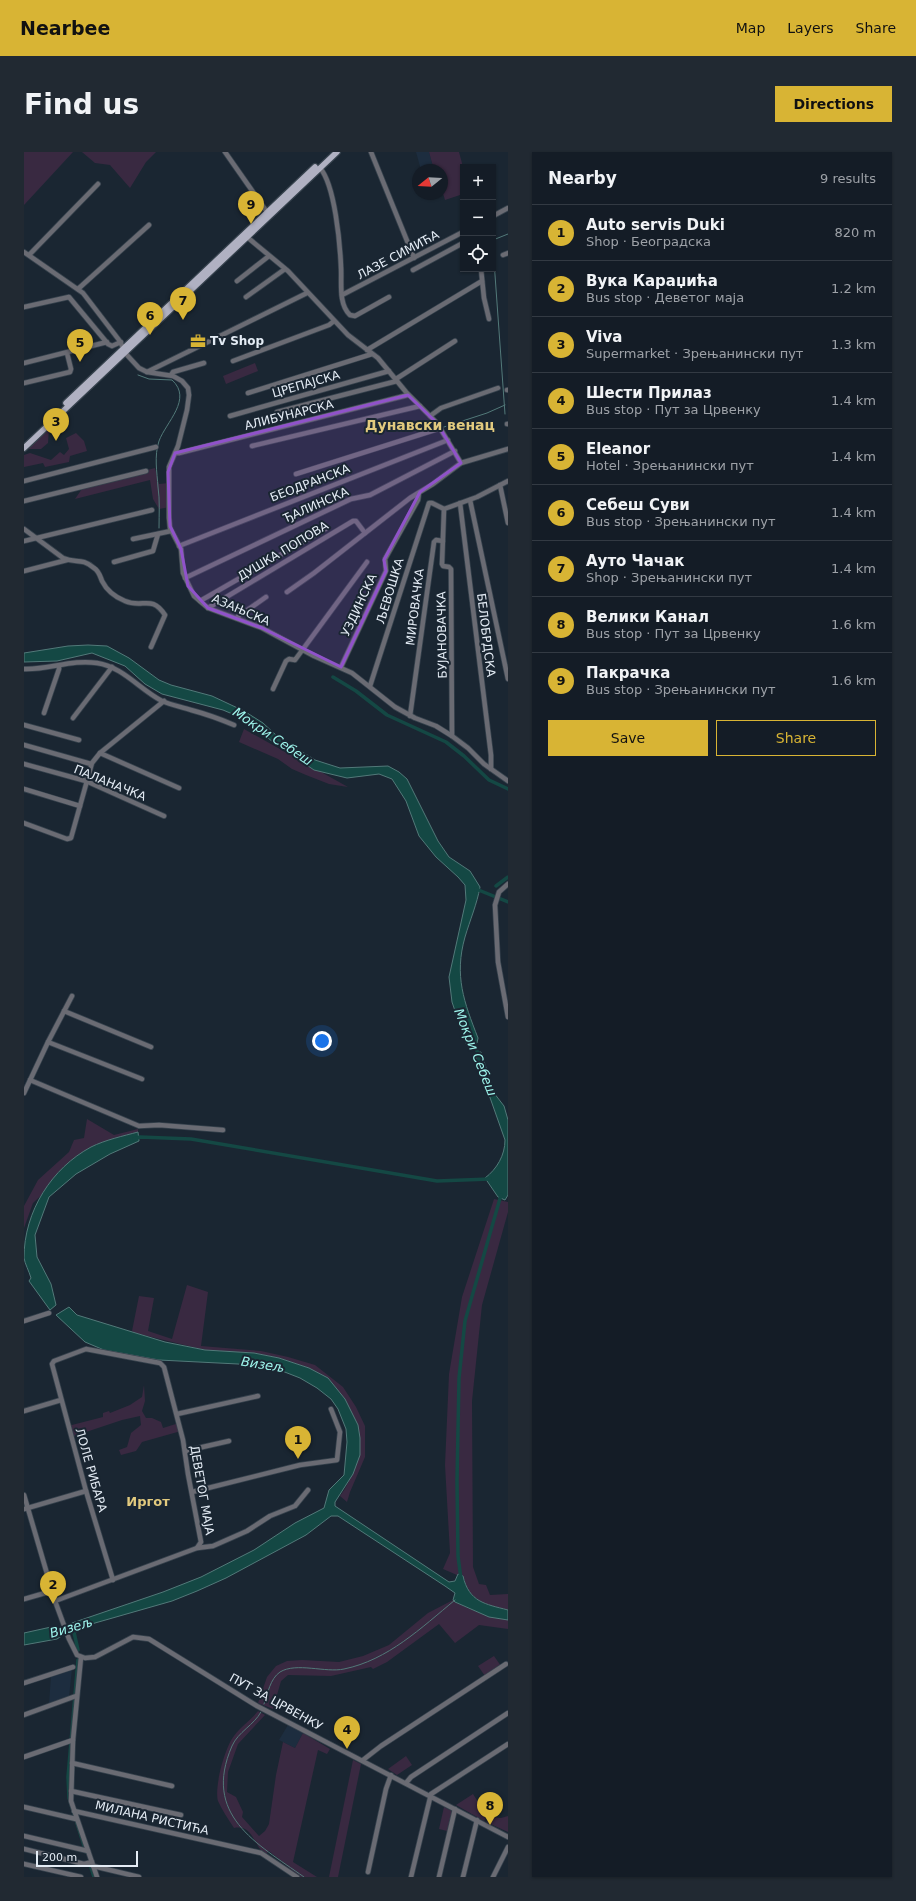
<!DOCTYPE html>
<html lang="en">
<head>
<meta charset="utf-8">
<style>
  body { margin:0; font-family:"DejaVu Sans",sans-serif; background:#212932; color:#f1f3f6 }
  .controls { position:absolute; right:12px; top:12px; display:grid; overflow:hidden; border-radius:0px; box-shadow:0 1px 3px #0004 }
  .controls button { width:36px; height:36px; display:grid; place-items:center; padding:0; border:0; border-bottom:1px solid #333a43; background:#141c26; color:#f1f3f6; font:20px sans-serif }
  .compass { position:absolute; left:388px; top:12px; width:36px; height:36px; border-radius:50%; background:#141c26; box-shadow:0 1px 3px #0004; rotate:252deg }
  .scale { position:absolute; left:12px; bottom:10px; width:102px; box-sizing:border-box; padding-left:4px; border:2px solid #e4ecf5; border-top:0; font-size:11px; line-height:14px; white-space:nowrap; color:#e4ecf5; -webkit-text-stroke:3px #1a2632; paint-order:stroke }
  .you { position:absolute; left:298px; top:889px; width:14px; height:14px; margin:-10px; border:3px solid #fff; border-radius:50%; background:#1a73e8; box-shadow:0 0 0 6px #1a73e833 }
  .badge { display:grid; place-items:center; width:26px; height:26px; border-radius:50%; background:#d8b434; color:#111; font-size:13px; font-weight:700 }
  .pin { position:absolute; translate:-50% -33px; filter:drop-shadow(0 1px 2px #0008) }
  .pin::after { content:''; position:absolute; top:21px; width:14px; height:12px; background:inherit; clip-path:polygon(0 0,100% 0,50% 100%) }
  .list { margin:0; padding:0; list-style:none }
  h2 { display:flex; justify-content:space-between; align-items:center; height:52px; margin:0; padding:0 16px; font-size:17px }
  h2 small { font-size:13px; font-weight:400; color:#9da1a7 }
  .list li { display:grid; grid-template-columns:26px 1fr auto; gap:12px; align-items:center; box-sizing:border-box; height:56px; padding:0 16px; border-top:1px solid #333a43 }
  .list b { display:block; font-size:15px; white-space:nowrap }
  .list p { margin:0; font-size:13px; white-space:nowrap; color:#9da1a7 }
  .list em { font-size:13px; font-style:normal; color:#9da1a7 }
  .actions { display:flex; gap:8px; padding:12px 16px }
  .actions a { flex:1; padding:9px 0; border:1px solid #d8b434; border-radius:0px; text-align:center; font-size:14px; color:#d8b434 }
  .actions .main { background:#d8b434; color:#111 }
  .icon { flex:none; width:22px; height:22px; fill:none; stroke:currentColor; stroke-width:2; stroke-linecap:round; stroke-linejoin:round }
  .map { position:relative; flex:none; width:484px; height:1725px; overflow:hidden; border-radius:0px }
  header { display:flex; align-items:center; gap:24px; box-sizing:border-box; height:56px; padding:0 20px; background:#d8b434; color:#111 }
  header strong { font-size:19px }
  nav { display:flex; gap:22px; margin-inline-start:auto; font-size:14px }
  .intro { display:flex; align-items:center; justify-content:space-between; box-sizing:border-box; height:96px; padding:0 24px }
  h1 { margin:0; font-size:28px }
  .button { padding:10px 18px; border-radius:0px; background:#d8b434; color:#111; font-size:14px; font-weight:700 }
  main { display:flex; gap:24px; padding:0 24px }
  aside { flex:1; background:#141c26; border-radius:0px; box-shadow:0 1px 3px #0004 }
  .map>svg:first-child { display:block }
  .built { fill:#1d2d3f }
  .green { fill:#392941 }
  .water { fill:#144844; stroke:#527979 }
  .lines { fill:none; stroke-linecap:round; stroke-linejoin:round }
  .stream { stroke:#527979; stroke-width:1 }
  .canal { stroke:#144844; stroke-width:3.5 }
  .minor-casing { stroke:#36424d; stroke-width:6 }
  .major-casing { stroke:#36424d; stroke-width:8 }
  .minor { stroke:#6a6b73; stroke-width:4.5 }
  .major { stroke:#b0b1c2; stroke-width:5.5 }
  .marked { fill:#9052ca; fill-opacity:0.2; stroke:#9052ca; stroke-width:3; stroke-linejoin:round }
  .labels { text-anchor:middle; stroke-width:4; stroke-linejoin:round; paint-order:stroke }
  .street-label { font-size:12px; fill:#e4ecf5; stroke:#1a2632 }
  .poi-label { font-size:12px; font-weight:bold; fill:#e4ecf5; stroke:#1a2632; text-anchor:start }
  .water-label { font-size:13px; font-style:italic; fill:#9ef5ec; stroke:#1a2632 }
  .neighbourhood-label { font-size:13px; font-weight:bold; fill:#e2ca7e; stroke:#1a2632 }
  .quarter-label { font-size:14px; font-weight:bold; fill:#e2ca7e; stroke:#1a2632 }
</style>
</head>
<body>
<header>
<strong>Nearbee</strong>
<nav><a>Map</a><a>Layers</a><a>Share</a></nav>
</header>
<div class="intro"><h1>Find us</h1><a class="button">Directions</a></div>
<main>
<div class="map">
<svg width="484" height="1725" viewBox="0 0 484 1725">
  <rect width="100%" height="100%" fill="#1a2632"/>
  <!-- built -->
  <g class="built">
    <polygon points="392,0 405,0 410,18 397,18"/>
    <polygon points="48,1517 45,1545 25,1552 27,1524"/>
    <polygon points="264,1573 279,1581 271,1596 255,1588"/>
  </g>
  <!-- green -->
  <g class="green">
    <polygon points="0,0 49,0 0,53"/>
    <polygon points="58,0 132,0 122,10 106,36 86,13 71,11"/>
    <polygon points="405,0 435,0 439,15 439,42 421,48 418,38 418,18 410,18"/>
    <polygon points="231,211 234,219 202,232 199,224"/>
    <polygon points="25,277 24,291 17,297 3,297"/>
    <polygon points="52,281 60,289 63,299 46,304 45,310 21,315 19,311 0,315 0,303 6,301 27,308 36,300 40,303 45,297 42,286"/>
    <polygon points="131,316 135,332 145,331 146,355 135,357 129,347 126,328 51,347 60,334"/>
    <polygon points="220,577 324,635 305,632 282,623 268,617 254,607 215,590"/>
    <polygon points="63,967 90,983 114,977 114,980 68,995 9,1051 0,1076 0,1054 14,1028 45,1000 50,988 60,986"/>
    <path d="M470,1047l14,3v10l-26,93 -10,96 1,166 6,17 7,1 4,10 18,-1v16c-21,-5 -39,-9 -44,-32l-21,-9 7,-16 -5,-88 4,-91 13,-77z"/>
    <path d="M163,1133l21,7 -7,54 60,5 27,6 27,8 28,22 13,20 9,19v31l-15,35 -3,10 -7,-6c13,-16 16,-38 20,-58l-51,-70 -30,-10 -25,-5 -49,-3 -70,-17 -3,-2 7,-35 15,2 -6,33 24,8z"/>
    <polygon points="120,1233 121,1249 118,1259 122,1266 128,1266 137,1270 139,1276 155,1271 157,1279 118,1290 112,1299 97,1303 95,1298 103,1295 107,1281 117,1273 116,1264 98,1268 47,1285 44,1274 79,1265 79,1261 85,1259 86,1261 106,1253 118,1245"/>
    <path d="M429,1448l2,2c18,9 33,15 53,18v9l-29,-4 -24,18 -16,-19 -52,38 -14,7 -2,-2 -40,9 -43,-1 -7,6 -8,28 -15,-6 9,-26 9,-11 11,-5 15,-1 37,2 24,-6 26,-11 39,-32z"/>
    <polygon points="470,1504 477,1514 461,1524 454,1514"/>
    <path d="M234,1559l7,4 -27,29 -10,28 -1,20 9,5 7,15 -1,5 17,19 6,-5 4,-7 7,-49 7,-33 12,6 8,-15 27,16 -3,5 -9,-4 -25,112 24,15h-17l-31,-26 -3,3c-13,-7 -12,-30 -32,-26 -6,-9 -12,-18 -16,-27 -4,-14 7,-54 16,-65 6,-9 17,-16 24,-25z"/>
    <polygon points="382,1604 388,1613 373,1623 364,1617"/>
    <polygon points="329,1608 337,1612 314,1725 305,1725"/>
    <polygon points="449,1642 456,1653 455,1661 462,1666 460,1669 432,1653"/>
    <polygon points="420,1655 428,1659 423,1679 415,1677"/>
    <polygon points="484,1664 484,1680 462,1670 467,1665 477,1666"/>
  </g>
  <!-- water -->
  <g class="water">
    <path d="M64,493l19,1 22,12 30,22 12,5 41,11 32,15 19,12 14,13 38,24 25,8 48,-2 11,6 8,7 31,62 11,16 21,14 10,16c-3,17 -10,33 -15,50 -11,39 -1,65 13,101l-1,5 -10,3 -15,-44 -3,-25 17,-77 -1,-15 -7,-8 -22,-20 -17,-21 -13,-35 -14,-22 -13,-5 -32,4 -33,-8 -41,-28 -31,-24 -19,-8 -61,-16 -17,-10 -20,-18 -33,-13 -35,8 -33,1v-9l44,-7z"/>
    <path d="M457,900l13,41 10,13 4,14v75l-3,5 -7,-3 -13,-19c12,-9 20,-23 20,-38l-29,-82v-5z"/>
    <path d="M114,980l1,9 -29,13 -34,20 -27,23 -14,38 2,22 14,27 5,21 -6,5 -21,-29 2,-3c-2,-7 -6,-14 -7,-20 0,-47 28,-90 67,-111 14,-7 32,-11 47,-15z"/>
    <path d="M45,1155l8,8 88,27 40,8 49,3 25,5 30,10 19,10 17,21 13,26 2,13v17l-7,19 -18,28v4l114,76 6,-1 3,-7 5,2c6,26 22,28 45,34v10l-19,-3 -34,-15 -2,-2 2,-7 -10,-7 -107,-70h-7l-25,19 -80,43 -29,13 -25,10 -84,24 -12,7h-8l-11,7 -33,6v-12l27,-6 13,2 8,-6 91,-31 38,-15 53,-27 41,-27 29,-15 5,-18 15,-15 3,-33 -1,-13 -8,-20 -7,-10 -14,-11 -17,-10 -23,-9 -39,-5 -79,-4 -55,-10 -19,-8 -29,-27z"/>
  </g>
  <g class="lines">
    <!-- stream -->
    <g class="stream">
      <polyline points="469,88 484,82"/>
      <polyline points="469,95 481,262"/>
      <path d="M114,223l11,4 23,1c21,19 -6,42 -13,61 -5,15 -2,31 -1,46 2,13 1,27 1,41"/>
      <polyline points="420,275 463,261 481,253"/>
      <path d="M240,1552c4,-11 6,-25 16,-32 16,-10 46,1 64,-3 44,-9 77,-41 111,-69"/>
      <path d="M237,1560c-7,13 -23,20 -29,34 -30,69 24,97 72,131"/>
    </g>
    <!-- canal -->
    <g class="canal">
      <polyline points="309,525 332,539 363,563 422,590 440,604 465,628 484,637"/>
      <polyline points="472,734 484,725"/>
      <polyline points="452,737 484,750"/>
      <polyline points="448,889 456,905"/>
      <polyline points="110,987 116,985 167,987 413,1029 466,1027"/>
      <polyline points="437,1427 434,1404 433,1329 435,1226 441,1169 477,1043"/>
      <polyline points="49,1476 54,1498"/>
      <polyline points="54,1508 44,1625 45,1646 62,1700"/>
      <polyline points="66,1712 70,1725"/>
    </g>
    <!-- minor casing -->
    <g class="minor-casing">
      <g id="minor">
        <polyline points="201,0 243,60"/>
        <polyline points="347,0 390,106"/>
        <path d="M296,16c15,17 20,76 21,99 1,15 -3,37 9,48l5,1 34,-19"/>
        <polyline points="469,64 484,56"/>
        <polyline points="223,85 264,119 324,183 354,206 382,240 413,271 437,311"/>
        <polyline points="0,100 59,141 95,188 103,203 115,216 123,220 149,224 158,229 164,236 165,243 163,258 154,294 145,315 145,366 146,376 157,397 159,421 170,444 184,456 238,476 290,504 328,521 371,555 391,566 412,574 428,584 444,596 460,612 484,629"/>
        <polyline points="5,103 74,32"/>
        <polyline points="479,103 484,101"/>
        <polyline points="457,117 460,146 465,167"/>
        <polyline points="389,118 439,91"/>
        <polyline points="213,129 245,104"/>
        <polyline points="54,137 125,73"/>
        <polyline points="318,143 439,80"/>
        <polyline points="222,145 261,117"/>
        <polyline points="0,155 45,145 84,192 88,194 97,190"/>
        <polyline points="343,198 458,129"/>
        <polyline points="209,209 305,173 310,169"/>
        <polyline points="0,211 83,190"/>
        <polyline points="123,220 283,141"/>
        <polyline points="147,223 149,220 180,211"/>
        <polyline points="372,227 431,189"/>
        <polyline points="0,231 46,220 47,217 43,201"/>
        <polyline points="483,238 484,238"/>
        <polyline points="224,241 348,202"/>
        <polyline points="253,260 373,229"/>
        <polyline points="206,264 365,219"/>
        <polyline points="406,264 417,256 474,236"/>
        <polyline points="483,272 484,272"/>
        <polyline points="228,294 396,254"/>
        <polyline points="151,301 155,301 384,243"/>
        <polyline points="272,322 417,276"/>
        <polyline points="0,329 132,295"/>
        <polyline points="476,333 484,371"/>
        <polyline points="446,348 484,527"/>
        <polyline points="0,349 122,319"/>
        <polyline points="436,351 467,603 467,617"/>
        <polyline points="420,357 418,412 419,414 425,415 427,417 428,584"/>
        <path d="M0,377l39,29c13,6 18,-1 31,10 5,3 6,8 8,13 5,10 13,16 23,20 18,8 26,-7 40,14l-14,32"/>
        <polyline points="109,387 147,379"/>
        <polyline points="0,389 128,358"/>
        <polyline points="155,394 424,288"/>
        <polyline points="90,410 129,399 134,382"/>
        <polyline points="0,419 43,408"/>
        <polyline points="161,426 327,347 346,343 431,299"/>
        <polyline points="263,440 290,421 386,346 409,332 437,311 484,297"/>
        <polyline points="176,449 303,376"/>
        <polyline points="184,456 329,369 332,369 341,381"/>
        <polyline points="212,466 242,445"/>
        <polyline points="317,515 362,419 361,407 394,348 395,341"/>
        <path d="M0,517c25,1 48,-10 73,-6 26,4 42,26 65,38 9,4 20,6 29,9 15,4 29,9 43,15"/>
        <polyline points="346,534 405,351 408,351 420,357 453,345 484,329"/>
        <polyline points="249,537 262,509 265,507 271,508 343,410"/>
        <polyline points="20,561 35,517 35,514"/>
        <polyline points="386,564 410,390 412,388 419,389"/>
        <polyline points="49,566 88,515"/>
        <polyline points="0,573 55,588"/>
        <polyline points="0,593 67,612"/>
        <polyline points="76,601 155,636"/>
        <polyline points="0,612 62,629 140,664"/>
        <polyline points="0,637 56,654"/>
        <polyline points="0,671 43,687 47,686 68,611 76,601 140,549"/>
        <polyline points="484,732 475,740 471,753 474,810 484,865"/>
        <polyline points="40,859 127,895"/>
        <polyline points="24,890 118,927"/>
        <polyline points="6,928 115,974 135,973 199,978"/>
        <polyline points="0,941 24,890 48,844"/>
        <polyline points="0,1169 25,1161"/>
        <polyline points="0,1259 37,1248"/>
        <polyline points="153,1262 234,1244"/>
        <polyline points="161,1299 205,1289"/>
        <polyline points="168,1340 276,1313 313,1308 316,1280 307,1257"/>
        <polyline points="0,1343 31,1449 45,1487 53,1503 61,1506 71,1505 109,1485 125,1487 233,1554 484,1685"/>
        <polyline points="0,1357 62,1339"/>
        <polyline points="173,1396 189,1394 223,1379 246,1364 271,1354 284,1338"/>
        <polyline points="0,1447 28,1439"/>
        <polyline points="31,1449 173,1396 177,1390 164,1322 159,1288 140,1215 136,1211 62,1197 30,1209 28,1212 62,1339 89,1428"/>
        <polyline points="57,1505 49,1588 47,1649 73,1725"/>
        <polyline points="0,1531 49,1515"/>
        <polyline points="0,1563 52,1544"/>
        <polyline points="0,1605 49,1588"/>
        <polyline points="339,1608 357,1594 482,1512"/>
        <polyline points="48,1611 148,1634"/>
        <polyline points="382,1631 387,1625 484,1561"/>
        <polyline points="47,1639 157,1663"/>
        <polyline points="0,1655 52,1667"/>
        <polyline points="50,1659 237,1701 273,1725"/>
        <polyline points="0,1684 64,1699"/>
        <polyline points="0,1697 60,1712 68,1710"/>
        <polyline points="0,1712 57,1725"/>
        <polyline points="69,1714 115,1725"/>
        <polyline points="344,1720 362,1637 367,1623"/>
        <polyline points="387,1725 407,1642 484,1592"/>
        <polyline points="415,1725 431,1657"/>
        <polyline points="439,1725 453,1668"/>
        <polyline points="469,1725 484,1695"/>
      </g>
    </g>
    <!-- major casing -->
    <g class="major-casing">
      <g id="major">
        <polyline points="42,251 291,15"/>
        <polyline points="0,296 313,0"/>
      </g>
    </g>
    <!-- minor -->
    <use href="#minor" class="minor"/>
    <!-- major -->
    <use href="#major" class="major"/>
  </g>
  <!-- marked area -->
  <path class="marked" d="M384,243l29,28 24,40 -41,29 -36,68 2,11 -45,96 -79,-39 -54,-20 -20,-22 -7,-37 -11,-23 -2,-54 7,-19z"/>
  <!-- icons -->
  <defs>
    <g id="office-bare" transform="scale(1.2)"><path d="M-6-3h4V-5.5h4V-3h4V5H-6ZM-1-4.5V-3h2v-1.5ZM-6 0V1H6V0Z" fill="#d8b434" stroke="#1a2632" stroke-width="2.5" paint-order="stroke"/></g>
  </defs>
  <g fill-rule="evenodd">
    <use href="#office-bare" x="174" y="189"/>
  </g>
  <g class="labels">
    <!-- street labels -->
    <g class="street-label">
      <text transform="translate(374 103) rotate(-28)" y="4">ЛАЗЕ СИМИЋА</text>
      <text transform="translate(282 232) rotate(-16)" y="4">ЦРЕПАЈСКА</text>
      <text transform="translate(265 263) rotate(-14)" y="4">АЛИБУНАРСКА</text>
      <text transform="translate(286 331) rotate(-21)" y="4">БЕОДРАНСКА</text>
      <text transform="translate(292 353) rotate(-24)" y="4">ЂАЛИНСКА</text>
      <text transform="translate(259 399) rotate(-31)" y="4">ДУШКА ПОПОВА</text>
      <text transform="translate(366 439) rotate(-73)" y="4">ЉЕВОШКА</text>
      <text transform="translate(335 453) rotate(-65)" y="4">УЗДИНСКА</text>
      <text transform="translate(391 455) rotate(-83)" y="4">МИРОВАЧКА</text>
      <text transform="translate(217 458) rotate(23)" y="4">АЗАЊСКА</text>
      <text transform="translate(418 483) rotate(-91)" y="4">БУЈАНОВАЧКА</text>
      <text transform="translate(462 483) rotate(83)" y="4">БЕЛОБРДСКА</text>
      <text transform="translate(86 631) rotate(22)" y="4">ПАЛАНАЧКА</text>
      <text transform="translate(67 1318) rotate(74)" y="4">ЛОЛЕ РИБАРА</text>
      <text transform="translate(178 1338) rotate(80)" y="4">ДЕВЕТОГ МАЈА</text>
      <text transform="translate(252 1550) rotate(29)" y="4">ПУТ ЗА ЦРВЕНКУ</text>
      <text transform="translate(128 1666) rotate(13)" y="4">МИЛАНА РИСТИЋА</text>
    </g>
    <!-- poi labels -->
    <g class="poi-label">
      <text x="186" y="193">Tv Shop</text>
    </g>
    <!-- water labels -->
    <g class="water-label">
      <text transform="translate(249 584) rotate(34)" y="5">Мокри Себеш</text>
      <text transform="translate(452 900) rotate(68)" y="5">Мокри Себеш</text>
      <text transform="translate(239 1212) rotate(9)" y="5">Визељ</text>
      <text transform="translate(47 1475) rotate(-16)" y="5">Визељ</text>
    </g>
    <!-- neighbourhood labels -->
    <g class="neighbourhood-label">
      <text x="124" y="1354">Иргот</text>
    </g>
    <!-- quarter labels -->
    <g class="quarter-label">
      <text x="406" y="278">Дунавски венац</text>
    </g>
  </g>
</svg>
<div class="controls">
<button>+</button>
<button>−</button>
<button><svg class="icon" aria-label="locate" viewBox="0 0 24 24"><circle cx="12" cy="12" r="6"/><path d="M12 2v4M12 18v4M2 12h4M18 12h4"/></svg></button>
</div>
<svg class="compass" viewBox="-18 -18 36 36"><path d="M0-13l5 13h-10z" fill="#e53935"/><path d="M0 13l5-13h-10z" fill="#9da1a7"/></svg>
<div class="scale">200 m</div>
<div class="you"></div>
<div class="pin badge" style="left:274px;top:1307px">1</div>
<div class="pin badge" style="left:29px;top:1452px">2</div>
<div class="pin badge" style="left:32px;top:289px">3</div>
<div class="pin badge" style="left:323px;top:1597px">4</div>
<div class="pin badge" style="left:56px;top:210px">5</div>
<div class="pin badge" style="left:126px;top:183px">6</div>
<div class="pin badge" style="left:159px;top:168px">7</div>
<div class="pin badge" style="left:466px;top:1673px">8</div>
<div class="pin badge" style="left:227px;top:72px">9</div>
</div>
<aside>
<h2>Nearby<small>9 results</small></h2>
<ul class="list">
<li><span class="badge">1</span><div><b>Auto servis Duki</b><p>Shop · Београдска</p></div><em>820 m</em></li>
<li><span class="badge">2</span><div><b>Вука Караџића</b><p>Bus stop · Деветог маја</p></div><em>1.2 km</em></li>
<li><span class="badge">3</span><div><b>Viva</b><p>Supermarket · Зрењанински пут</p></div><em>1.3 km</em></li>
<li><span class="badge">4</span><div><b>Шести Прилаз</b><p>Bus stop · Пут за Црвенку</p></div><em>1.4 km</em></li>
<li><span class="badge">5</span><div><b>Eleanor</b><p>Hotel · Зрењанински пут</p></div><em>1.4 km</em></li>
<li><span class="badge">6</span><div><b>Себеш Суви</b><p>Bus stop · Зрењанински пут</p></div><em>1.4 km</em></li>
<li><span class="badge">7</span><div><b>Ауто Чачак</b><p>Shop · Зрењанински пут</p></div><em>1.4 km</em></li>
<li><span class="badge">8</span><div><b>Велики Канал</b><p>Bus stop · Пут за Црвенку</p></div><em>1.6 km</em></li>
<li><span class="badge">9</span><div><b>Пакрачка</b><p>Bus stop · Зрењанински пут</p></div><em>1.6 km</em></li>
</ul>
<div class="actions"><a class="main">Save</a><a>Share</a></div>
</aside>
</main>
</body>
</html>
